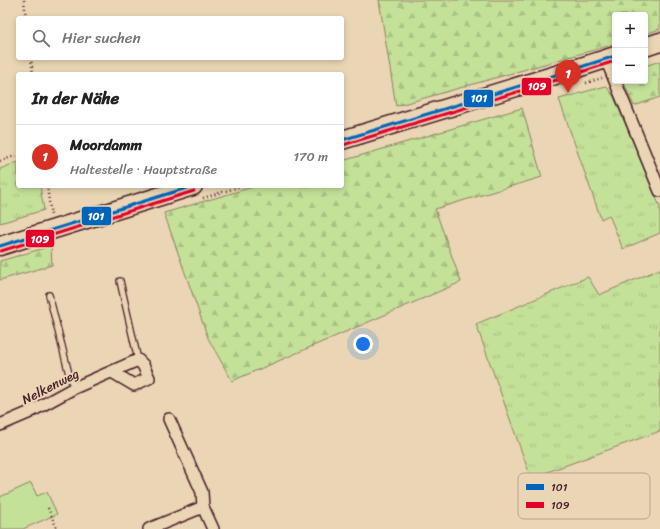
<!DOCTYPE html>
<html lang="de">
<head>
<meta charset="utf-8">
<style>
  body { margin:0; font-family:Sriracha,sans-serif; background:#f2f2f2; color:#222 }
  .controls { position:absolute; right:12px; top:12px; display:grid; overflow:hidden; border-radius:4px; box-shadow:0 2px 6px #0003 }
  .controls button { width:36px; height:36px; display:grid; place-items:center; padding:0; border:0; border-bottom:1px solid #e0e0e0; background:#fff; color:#222; font:20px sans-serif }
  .you { position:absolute; left:363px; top:344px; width:14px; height:14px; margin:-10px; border:3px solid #fff; border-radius:50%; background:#1a73e8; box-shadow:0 0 0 6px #1a73e833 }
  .badge { display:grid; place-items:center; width:26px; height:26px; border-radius:50%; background:#d93025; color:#fff; font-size:13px; font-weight:700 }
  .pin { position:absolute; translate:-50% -33px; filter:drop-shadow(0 1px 2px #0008) }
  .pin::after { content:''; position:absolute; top:21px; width:14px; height:12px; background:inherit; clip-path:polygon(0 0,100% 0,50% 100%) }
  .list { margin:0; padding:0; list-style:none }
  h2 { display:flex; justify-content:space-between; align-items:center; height:52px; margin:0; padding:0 16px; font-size:17px }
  h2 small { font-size:13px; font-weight:400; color:#767676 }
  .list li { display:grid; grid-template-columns:26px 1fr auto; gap:12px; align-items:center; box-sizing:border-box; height:64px; padding:0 16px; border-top:1px solid #e0e0e0 }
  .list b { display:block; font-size:15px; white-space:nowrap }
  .list p { margin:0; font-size:13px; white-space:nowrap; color:#767676 }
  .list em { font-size:13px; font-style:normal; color:#767676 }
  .icon { flex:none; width:22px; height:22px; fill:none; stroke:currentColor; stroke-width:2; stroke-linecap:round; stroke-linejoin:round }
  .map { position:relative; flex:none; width:660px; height:529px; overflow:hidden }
  .search { position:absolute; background:#fff; box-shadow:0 2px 6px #0003; left:16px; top:16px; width:328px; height:44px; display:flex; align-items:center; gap:10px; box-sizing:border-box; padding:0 14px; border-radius:4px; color:#767676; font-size:15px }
  .panel { position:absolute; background:#fff; box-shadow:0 2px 6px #0003; left:16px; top:72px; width:328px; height:116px; border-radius:4px }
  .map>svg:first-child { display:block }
  .grass { fill:url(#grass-tufts); stroke:#878062 }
  .forest { fill:url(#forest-firs); stroke:#878062 }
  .green { fill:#c4e198; stroke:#878062 }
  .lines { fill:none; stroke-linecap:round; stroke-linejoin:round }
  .lane-casing { stroke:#4a1f2b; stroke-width:8 }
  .street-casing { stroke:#4a1f2b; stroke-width:14 }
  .primary-casing { stroke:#4a1f2b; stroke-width:21 }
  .path { stroke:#4a1f2b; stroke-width:2.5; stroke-dasharray:1 3; stroke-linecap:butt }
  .lane { stroke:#ead6b4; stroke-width:5.5 }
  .street { stroke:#ead6b4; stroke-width:11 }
  .primary { stroke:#ead6b4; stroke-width:18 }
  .bus-1-casing { stroke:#ead6b4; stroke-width:6 }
  .bus-2-casing { stroke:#ead6b4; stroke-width:6 }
  .bus-1 { stroke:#0065bd; stroke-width:3 }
  .bus-2 { stroke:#e4002b; stroke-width:3 }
  .labels { text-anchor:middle; stroke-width:4; stroke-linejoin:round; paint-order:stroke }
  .street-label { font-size:13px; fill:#4a1f2b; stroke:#ead6b4 }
  .key { fill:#ead6b4; stroke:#ba9f8b; stroke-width:1 }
  .key-label { font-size:11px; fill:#4a1f2b }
  .line-badge { stroke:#ead6b4; stroke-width:1.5 }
  .badge-label { font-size:11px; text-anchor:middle; font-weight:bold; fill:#fff }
</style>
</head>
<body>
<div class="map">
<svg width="660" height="529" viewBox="0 0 660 529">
  <defs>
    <pattern id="grass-tufts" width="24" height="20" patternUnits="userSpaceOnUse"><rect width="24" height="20" fill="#c4e198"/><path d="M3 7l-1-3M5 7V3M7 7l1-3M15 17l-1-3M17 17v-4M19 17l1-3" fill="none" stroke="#aac183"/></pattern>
    <pattern id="forest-firs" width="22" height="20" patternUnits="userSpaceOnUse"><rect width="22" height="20" fill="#c4e198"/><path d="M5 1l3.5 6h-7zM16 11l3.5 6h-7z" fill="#aac183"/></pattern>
  </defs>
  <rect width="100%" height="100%" fill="#ead6b4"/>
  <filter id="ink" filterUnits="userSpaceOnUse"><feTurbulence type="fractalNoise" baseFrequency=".025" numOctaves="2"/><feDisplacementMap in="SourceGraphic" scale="8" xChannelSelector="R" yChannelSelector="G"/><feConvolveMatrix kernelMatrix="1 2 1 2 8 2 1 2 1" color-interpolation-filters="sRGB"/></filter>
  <g filter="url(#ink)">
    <!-- grass -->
    <g class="grass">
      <polygon points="606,86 614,97 660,207 660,233 623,249 609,215 601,219 559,99"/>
      <polygon points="18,162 18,186 40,186 44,210 0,223 0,169"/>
      <polygon points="660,269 660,431 531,478 476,324 588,277 599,295"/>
    </g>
    <!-- forest -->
    <g class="forest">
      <polygon points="379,0 660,0 660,29 645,34 645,15 615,15 615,44 396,106"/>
      <polygon points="660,61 660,97 634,106 623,81 645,81 645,66"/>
      <polygon points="522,108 542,177 435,209 461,282 232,381 208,338 164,213 256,186 342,186 342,161"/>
      <polygon points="51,246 52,265 0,280 0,261"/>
    </g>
    <!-- green -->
    <polygon class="green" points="31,483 37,496 47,492 57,514 23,529 0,529 0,497"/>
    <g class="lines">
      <!-- lane casing -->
      <g class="lane-casing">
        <g id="lane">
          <polyline points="120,281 138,360"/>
          <polyline points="49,295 70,378 74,388"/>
        </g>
      </g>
      <!-- street casing -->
      <g class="street-casing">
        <g id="street">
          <polyline points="606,59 660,191"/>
          <polyline points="169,419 202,492 203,507 213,529"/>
          <polyline points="0,425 28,413 74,388 138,360 143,365 149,378 134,385 112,372"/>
          <polyline points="149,529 203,507"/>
        </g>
      </g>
      <!-- primary casing -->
      <g class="primary-casing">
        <g id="primary">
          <polyline points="645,47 660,42"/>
          <polyline points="342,140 559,74 615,56"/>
          <polyline points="0,246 193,186"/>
        </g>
      </g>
      <!-- path -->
      <g class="path">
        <polyline points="24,0 26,18"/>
        <polyline points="31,58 33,74"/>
        <polyline points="586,83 602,78"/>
        <polyline points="0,161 18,155"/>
        <polyline points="47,186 50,209 51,215"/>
        <polyline points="203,198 242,186"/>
        <polyline points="48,508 57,529"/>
      </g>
      <!-- lane -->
      <use href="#lane" class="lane"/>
      <!-- street -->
      <use href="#street" class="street"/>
      <!-- primary -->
      <use href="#primary" class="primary"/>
      <!-- bus-1 casing -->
      <g class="bus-1-casing">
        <g id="bus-1">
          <polyline points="342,140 559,74 615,56"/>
          <polyline points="0,246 193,186"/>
        </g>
      </g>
      <!-- bus-2 casing -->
      <g class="bus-2-casing">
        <g id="bus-2">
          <polyline points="343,145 560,79 615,61"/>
          <polyline points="1,251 194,191"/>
        </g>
      </g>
      <!-- bus-1 -->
      <use href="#bus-1" class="bus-1"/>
      <!-- bus-2 -->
      <use href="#bus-2" class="bus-2"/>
    </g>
  </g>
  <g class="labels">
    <!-- street labels -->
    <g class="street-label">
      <text transform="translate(50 386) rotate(-27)" y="5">Nelkenweg</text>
    </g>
  </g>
  <!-- legend -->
  <rect x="518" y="473" width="132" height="46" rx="6" class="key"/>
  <rect x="526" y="484" width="18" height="6" fill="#0065bd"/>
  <rect x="526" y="502" width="18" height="6" fill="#e4002b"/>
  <g class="key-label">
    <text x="551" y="491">101</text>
    <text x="551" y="509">109</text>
  </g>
  <g class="line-badge">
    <rect x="521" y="77" width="31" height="19" rx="4" fill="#e4002b"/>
    <rect x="463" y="89" width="31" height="19" rx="4" fill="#0065bd"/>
    <rect x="81" y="206" width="31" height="20" rx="4" fill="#0065bd"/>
    <rect x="25" y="229" width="30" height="19" rx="4" fill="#e4002b"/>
  </g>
  <g class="badge-label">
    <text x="537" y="90">109</text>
    <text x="479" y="102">101</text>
    <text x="96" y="220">101</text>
    <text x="40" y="243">109</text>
  </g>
</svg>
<div class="controls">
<button>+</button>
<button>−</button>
</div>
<div class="you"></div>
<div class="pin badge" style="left:568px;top:93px">1</div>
<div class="search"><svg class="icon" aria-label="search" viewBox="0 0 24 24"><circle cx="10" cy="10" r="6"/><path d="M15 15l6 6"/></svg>Hier suchen</div>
<section class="panel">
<h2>In der Nähe<small></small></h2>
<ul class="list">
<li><span class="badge">1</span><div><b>Moordamm</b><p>Haltestelle · Hauptstraße</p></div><em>170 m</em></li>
</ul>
</section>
</div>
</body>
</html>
